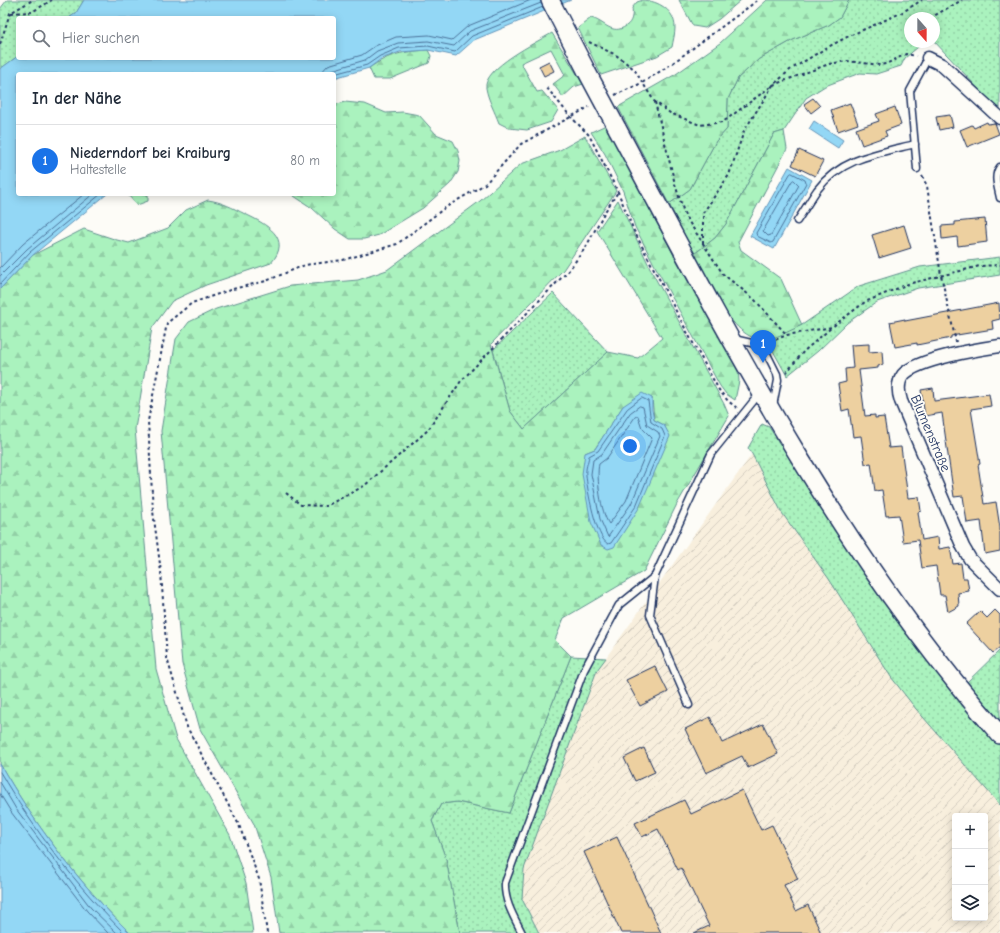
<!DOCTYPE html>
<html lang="de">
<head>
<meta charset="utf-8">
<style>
  body { margin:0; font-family:"Comic Neue",sans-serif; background:#f2f2f3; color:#1f2937 }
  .controls { position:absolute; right:12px; bottom:12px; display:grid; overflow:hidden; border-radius:4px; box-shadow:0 2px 10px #0003 }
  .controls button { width:36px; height:36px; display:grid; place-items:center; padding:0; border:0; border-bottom:1px solid #e0e1e3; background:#fff; color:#1f2937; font:20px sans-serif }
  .compass { position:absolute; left:904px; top:12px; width:36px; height:36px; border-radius:50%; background:#fff; box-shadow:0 2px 10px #0003; rotate:159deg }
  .you { position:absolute; left:630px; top:446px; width:14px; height:14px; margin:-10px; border:3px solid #fff; border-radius:50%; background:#1a73e8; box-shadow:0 0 0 6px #1a73e833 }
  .badge { display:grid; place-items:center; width:26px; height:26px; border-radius:50%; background:#1a73e8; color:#fff; font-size:13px; font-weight:700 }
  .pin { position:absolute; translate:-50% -33px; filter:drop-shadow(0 1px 2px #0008) }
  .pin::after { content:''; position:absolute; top:21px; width:14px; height:12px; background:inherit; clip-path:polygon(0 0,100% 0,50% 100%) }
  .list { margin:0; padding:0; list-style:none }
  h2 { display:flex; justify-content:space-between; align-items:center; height:52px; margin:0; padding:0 16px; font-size:17px }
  h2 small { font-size:13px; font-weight:400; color:#747a83 }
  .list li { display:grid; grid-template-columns:26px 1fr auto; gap:12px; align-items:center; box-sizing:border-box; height:72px; padding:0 16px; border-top:1px solid #e0e1e3 }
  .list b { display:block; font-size:15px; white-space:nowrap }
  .list p { margin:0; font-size:13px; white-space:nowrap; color:#747a83 }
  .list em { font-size:13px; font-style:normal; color:#747a83 }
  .icon { flex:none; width:22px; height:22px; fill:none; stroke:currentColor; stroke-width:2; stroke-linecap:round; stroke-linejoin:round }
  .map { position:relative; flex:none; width:1000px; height:933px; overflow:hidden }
  .search { position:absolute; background:#fff; box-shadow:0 2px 10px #0003; left:16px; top:16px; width:320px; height:44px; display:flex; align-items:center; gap:10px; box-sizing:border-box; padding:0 14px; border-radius:4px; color:#747a83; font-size:15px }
  .panel { position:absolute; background:#fff; box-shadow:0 2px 10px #0003; left:16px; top:72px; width:320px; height:124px; border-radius:4px }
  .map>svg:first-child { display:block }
  .industrial { fill:url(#industrial-furrows); fill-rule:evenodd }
  .grass { fill:url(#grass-dots); stroke:#62908e }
  .forest { fill:url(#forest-firs); stroke:#62908e; fill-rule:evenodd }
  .water { fill:#93d7f5; stroke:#6394b9 }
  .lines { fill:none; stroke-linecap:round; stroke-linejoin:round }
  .shore { stroke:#4b729a; stroke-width:1 }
  .building { fill:#edd0a0; stroke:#1b2f5e }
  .service-casing { stroke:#1b2f5e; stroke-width:9 }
  .minor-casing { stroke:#1b2f5e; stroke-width:15 }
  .secondary-casing { stroke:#1b2f5e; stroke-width:20 }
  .path { stroke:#1b2f5e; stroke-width:2; stroke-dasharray:3 3; stroke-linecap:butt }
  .service { stroke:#fdfcf7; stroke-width:6 }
  .minor { stroke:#fdfcf7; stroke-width:12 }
  .secondary { stroke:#fdfcf7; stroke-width:17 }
  .secondary-bridge-casing { stroke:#1b2f5e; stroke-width:20; stroke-linecap:butt }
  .secondary-bridge { stroke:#fdfcf7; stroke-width:17 }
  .labels { text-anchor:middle; stroke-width:3.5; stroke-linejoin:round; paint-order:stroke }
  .street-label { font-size:14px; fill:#1b2f5e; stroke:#fdfcf7 }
</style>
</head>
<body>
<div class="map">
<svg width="1000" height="933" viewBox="0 0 1000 933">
  <defs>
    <pattern id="industrial-furrows" width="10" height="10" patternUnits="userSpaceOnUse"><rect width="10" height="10" fill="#f8efdd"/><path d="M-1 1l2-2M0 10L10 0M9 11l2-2" fill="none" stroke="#d4cdc0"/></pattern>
    <pattern id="grass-dots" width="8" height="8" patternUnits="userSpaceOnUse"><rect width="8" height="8" fill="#aaf2be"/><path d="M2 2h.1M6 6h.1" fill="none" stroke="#92d0a6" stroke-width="1.8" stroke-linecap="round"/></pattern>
    <pattern id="forest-firs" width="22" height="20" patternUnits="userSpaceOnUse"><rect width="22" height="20" fill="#aaf2be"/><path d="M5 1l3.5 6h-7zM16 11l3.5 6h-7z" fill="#92d0a6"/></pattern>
  </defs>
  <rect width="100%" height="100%" fill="#fdfcf7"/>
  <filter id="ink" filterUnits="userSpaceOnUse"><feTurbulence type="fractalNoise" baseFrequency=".025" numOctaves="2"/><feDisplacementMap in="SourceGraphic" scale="8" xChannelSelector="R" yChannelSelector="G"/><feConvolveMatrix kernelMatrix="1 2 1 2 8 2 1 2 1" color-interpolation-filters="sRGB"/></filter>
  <g filter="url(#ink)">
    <!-- industrial -->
    <path class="industrial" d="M752,454l30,59 47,66 62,98 25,32 84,96v128h-461l-17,-34 2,-30 73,-199zM955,816h30v102h-30z"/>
    <!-- grass -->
    <g class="grass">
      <polygon points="7,0 84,0 76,13 69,18 18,18 18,56 0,69 0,9"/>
      <polygon points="849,0 1000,0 1000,112 934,41 934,18 910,18 910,42 924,42 905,58 901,66 876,74 860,73 825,86 806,98 784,131 774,134 726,224 715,238 694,254 669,204 690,189 716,141 727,129 728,99 738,78 759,59 793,40 829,25 840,17"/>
      <polygon points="1000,257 1000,275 918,288 877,302 847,323 818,351 787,376 767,340 802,325 859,286 920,267"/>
      <polygon points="553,293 608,352 524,429 510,411 493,350"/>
      <polygon points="762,424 769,427 821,508 976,717 1000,744 1000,805 916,709 891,677 829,579 782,513 752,454 748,448"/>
      <polygon points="1000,650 1000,725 965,684"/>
      <polygon points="571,656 606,658 597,670 524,869 522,899 539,933 460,933 446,859 432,821 441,804 457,802 509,813"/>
    </g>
    <!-- forest -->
    <g class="forest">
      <path d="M643,0c15,1 32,10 32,28 0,6 -2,13 -3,19l-15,9 -56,19 -23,-47 13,-10c13,3 21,18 35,8 6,-4 7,-11 6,-18l5,-6z"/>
      <polygon points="679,0 741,0 719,19 705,28 693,26"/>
      <polygon points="767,0 849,0 840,17 829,25 793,40 759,59 738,78 728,99 727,129 716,141 690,189 669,204 618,107 676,74 720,43"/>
      <path d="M552,33l31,51 -9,3 -11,10 -10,-13 12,-9 -14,-26 -30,14 16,29 5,-1 16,19 -7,12 -24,8 -18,-2 -10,-5c-4,-11 -11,-23 -13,-35 -3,-20 51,-46 66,-55z"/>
      <path d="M428,50l3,6 -2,7 -39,16h-16l-5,-11c22,-15 33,-16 59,-18z"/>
      <polygon points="345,102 365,104 386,113 403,112 419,115 436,134 453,141 458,151 460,161 458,172 450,184 423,208 379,235 364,239 350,239 335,229 312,208 291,194 334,194 334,105"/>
      <polygon points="606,125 678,263 738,369 739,381 735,400 726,394 720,386 654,264 635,227 623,191 605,154 591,132"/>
      <path d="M784,131l3,18 -49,93 3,8 40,29 21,46c-11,5 -23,12 -34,14 -35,7 -61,-61 -74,-85l21,-16 11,-14 48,-90z"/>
      <path d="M585,136l31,55 -53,79 -72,74 19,67 14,18 84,-77 30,6 24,-20 -65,-107 21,-31 35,74 71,130 5,12 -52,88 -33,67 -80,47 -9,22 16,16 -62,157 -52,-11 -16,2 -9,17 14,38 14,74h-181l-8,-56 -17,-53 -54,-95 -18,-65 -21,-233 15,-92 13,-17 27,-13 74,-23 68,-6 29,-10 93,-69 41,-37 39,-14zM652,398l2,22 10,5 5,11 -8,18 -76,-1 10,-4 28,-43z"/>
      <polygon points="127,194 148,194 148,201 137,205"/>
      <path d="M208,200c14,2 25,8 37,14 21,10 48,24 26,49l-65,22 -34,16 -20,27 -17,101 21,240 20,70 54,96 16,48 7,50h-123c-51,-50 -95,-108 -130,-169v-475l33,-34 51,-26 33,11 12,3 39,-15 18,-18z"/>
    </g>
    <!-- water -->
    <g class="water">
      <polygon points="84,0 571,0 474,40 456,56 428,50 400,52 381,59 369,68 334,78 334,74 18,74 18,194 107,194 33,255 0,289 0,69 18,56 18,58 334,58 334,18 69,18 76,13"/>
      <polygon points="814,121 843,140 838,148 809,129"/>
      <polygon points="789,167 812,180 774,249 750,236"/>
      <polygon points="642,393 652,398 652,410 654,420 664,425 670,436 639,508 614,547 608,549 601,545 591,522 582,474 585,453 595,449 623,406"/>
      <path d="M0,764c35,61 79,119 130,169h-130z"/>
    </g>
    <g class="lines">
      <!-- shore -->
      <g class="shore">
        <polyline points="320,74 328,65 362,55 375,46 396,37 429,35 452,40 468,26 531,0"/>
        <polyline points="326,74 332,70 365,60 377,51 398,43 428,41 454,46 470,31 541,3"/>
        <polyline points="334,74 367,65 380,56 399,48 428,46 455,52 472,36 543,7"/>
        <polygon points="792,173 805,180 806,183 773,242 771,243 757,236 756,233 790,174"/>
        <polygon points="794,180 799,185 771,235 768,236 763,231 792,181"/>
        <polyline points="0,268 23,244 84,194"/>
        <polyline points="0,276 27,249 93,194"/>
        <polyline points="0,284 30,252 101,194"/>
        <path d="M642,398l6,3 3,21 11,7 3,7 -29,70 -25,37 -3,1c-12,-6 -21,-55 -22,-69 -1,-6 2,-13 3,-19l9,-5 29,-42z"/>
        <polygon points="640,406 643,407 647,425 658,432 660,436 631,504 608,537 600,519 591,474 593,460 602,454 630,413"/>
        <path d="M638,416l4,12 10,10 -26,63 -17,23c-8,-11 -13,-47 -10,-60l8,-6 28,-41z"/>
        <path d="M0,772c33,57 77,114 124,161"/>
        <polyline points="0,782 16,809 91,908 117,933"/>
        <polyline points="0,794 11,812 87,911 108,933"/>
      </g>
    </g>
    <!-- building -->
    <g class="building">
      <polygon points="549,61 554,71 544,76 539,66"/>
      <polygon points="813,98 820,106 811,113 804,104"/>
      <polygon points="850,103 858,124 838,131 831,110"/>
      <polygon points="895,107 901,125 885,131 887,136 862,145 856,129 879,121 876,114"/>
      <polygon points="950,115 953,127 939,130 936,117"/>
      <polygon points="987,122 988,124 995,123 999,134 967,147 960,130 972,125 974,128"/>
      <polygon points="799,150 823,161 815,176 792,165"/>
      <polygon points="985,219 987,242 958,246 957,237 942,239 941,226 955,225 955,222"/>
      <polygon points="904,225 911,248 879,258 872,235"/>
      <polygon points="999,303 1000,319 992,321 993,329 951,336 951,338 917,345 917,343 895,347 890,322 905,319 905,321"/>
      <polygon points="869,344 869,352 882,351 883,365 878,366 878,368 859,370 865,416 875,415 875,418 884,417 889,448 901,447 908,498 919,497 921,511 918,512 922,540 938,537 939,549 950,547 953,564 961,563 963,578 967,578 969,591 958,593 959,606 948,612 945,595 940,595 936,566 922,568 918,540 903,542 899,515 886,516 882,490 875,491 871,463 865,464 861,436 853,437 849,409 842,411 838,384 846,382 845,369 853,368 851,345"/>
      <polygon points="933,388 934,401 989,394 991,406 971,409 980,464 978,465 984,504 996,502 1000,528 1000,551 985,554 981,521 967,523 963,496 954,497 942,413 925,416 921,390"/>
      <polygon points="995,610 1000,615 1000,647 993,653 966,624 980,611 987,618"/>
      <polygon points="655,666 668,692 640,706 626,680"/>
      <polygon points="710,717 722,743 763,724 778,754 748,768 742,756 706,773 685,729"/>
      <polygon points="644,748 655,772 635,781 624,758"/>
      <polygon points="742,790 761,830 772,825 798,879 784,885 796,911 808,905 821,933 694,933 709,926 681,868 678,870 658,829 642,837 635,823 684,800 691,814"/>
      <polygon points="617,837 661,933 621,933 584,852"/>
    </g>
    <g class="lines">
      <!-- service casing -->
      <g class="service-casing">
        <g id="service">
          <path d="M1000,167c-7,9 -2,20 0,31"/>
          <polyline points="917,169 910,91 928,58"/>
          <path d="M797,221c7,-10 13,-21 20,-31 24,-32 62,-37 98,-46"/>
          <polyline points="734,339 760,345 765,350 777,374 778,380 773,406"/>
          <polyline points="689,705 650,615 655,576 711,454 760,393"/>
          <path d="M522,933c-8,-16 -18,-32 -17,-50l79,-213 35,-65 36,-29"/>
        </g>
      </g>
      <!-- minor casing -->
      <g class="minor-casing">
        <g id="minor">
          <polyline points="928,58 942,65 1000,118"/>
          <path d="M1000,346c-21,3 -83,13 -97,29 -6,8 -5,17 -2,26l62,146 7,12 30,30"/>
        </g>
      </g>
      <!-- secondary casing -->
      <g class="secondary-casing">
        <g id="secondary">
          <polyline points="550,0 587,72"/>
          <path d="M617,128c113,212 223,426 383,607"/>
        </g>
      </g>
      <!-- path -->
      <g class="path">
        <polyline points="11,13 32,12 52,0"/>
        <polyline points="930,18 962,0"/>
        <polyline points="589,42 616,55 634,69 654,101 670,113 700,125 723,122 773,85 829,64 847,61 880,65 886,64 906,54 916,56"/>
        <polyline points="0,44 10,13 33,0"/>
        <polyline points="547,88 570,116 589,135 618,192 634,231 687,332 719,390 728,401 737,408"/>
        <polyline points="615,95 642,83 670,65 758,0"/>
        <polyline points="655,102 675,184 685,216 723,274 754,299 787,335"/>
        <polyline points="922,176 927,186 941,275 956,342"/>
        <polyline points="703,243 703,213 729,175 744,131 773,85 790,70 826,48 849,36 901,13 922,0"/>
        <polyline points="770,342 787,335 832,327 865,302 908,284 980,266 1000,265"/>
        <polyline points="786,373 804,351 831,328"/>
        <polyline points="286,493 301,505 326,506 364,486 428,430 461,381 569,270 586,247 604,213 618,192"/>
        <polyline points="267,933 259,879 239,825 187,727 167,658 161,572 153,511 148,421 167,323 192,303 233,289 266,281 305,265 343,260 397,244 446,207 485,184 521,144 589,107"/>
      </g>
      <!-- service -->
      <use href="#service" class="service"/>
      <!-- minor -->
      <use href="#minor" class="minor"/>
      <!-- secondary -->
      <use href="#secondary" class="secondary"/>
      <!-- secondary-bridge casing -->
      <g class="secondary-bridge-casing">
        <polyline id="secondary-bridge" points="587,72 617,128"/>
      </g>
      <!-- secondary-bridge -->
      <use href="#secondary-bridge" class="secondary-bridge"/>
    </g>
  </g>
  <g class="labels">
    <!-- street labels -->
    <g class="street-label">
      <text transform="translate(931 433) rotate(67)" y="5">Blumenstraße</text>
    </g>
  </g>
</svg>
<div class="controls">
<button>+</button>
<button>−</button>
<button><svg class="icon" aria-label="layers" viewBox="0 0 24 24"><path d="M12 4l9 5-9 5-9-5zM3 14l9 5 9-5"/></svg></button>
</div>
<svg class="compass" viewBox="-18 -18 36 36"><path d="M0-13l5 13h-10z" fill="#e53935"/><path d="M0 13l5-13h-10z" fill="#747a83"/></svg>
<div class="you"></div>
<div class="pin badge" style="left:763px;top:363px">1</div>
<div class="search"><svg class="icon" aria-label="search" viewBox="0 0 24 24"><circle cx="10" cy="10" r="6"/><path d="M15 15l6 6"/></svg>Hier suchen</div>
<section class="panel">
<h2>In der Nähe<small></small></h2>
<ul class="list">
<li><span class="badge">1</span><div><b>Niederndorf bei Kraiburg</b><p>Haltestelle</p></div><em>80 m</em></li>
</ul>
</section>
</div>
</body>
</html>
